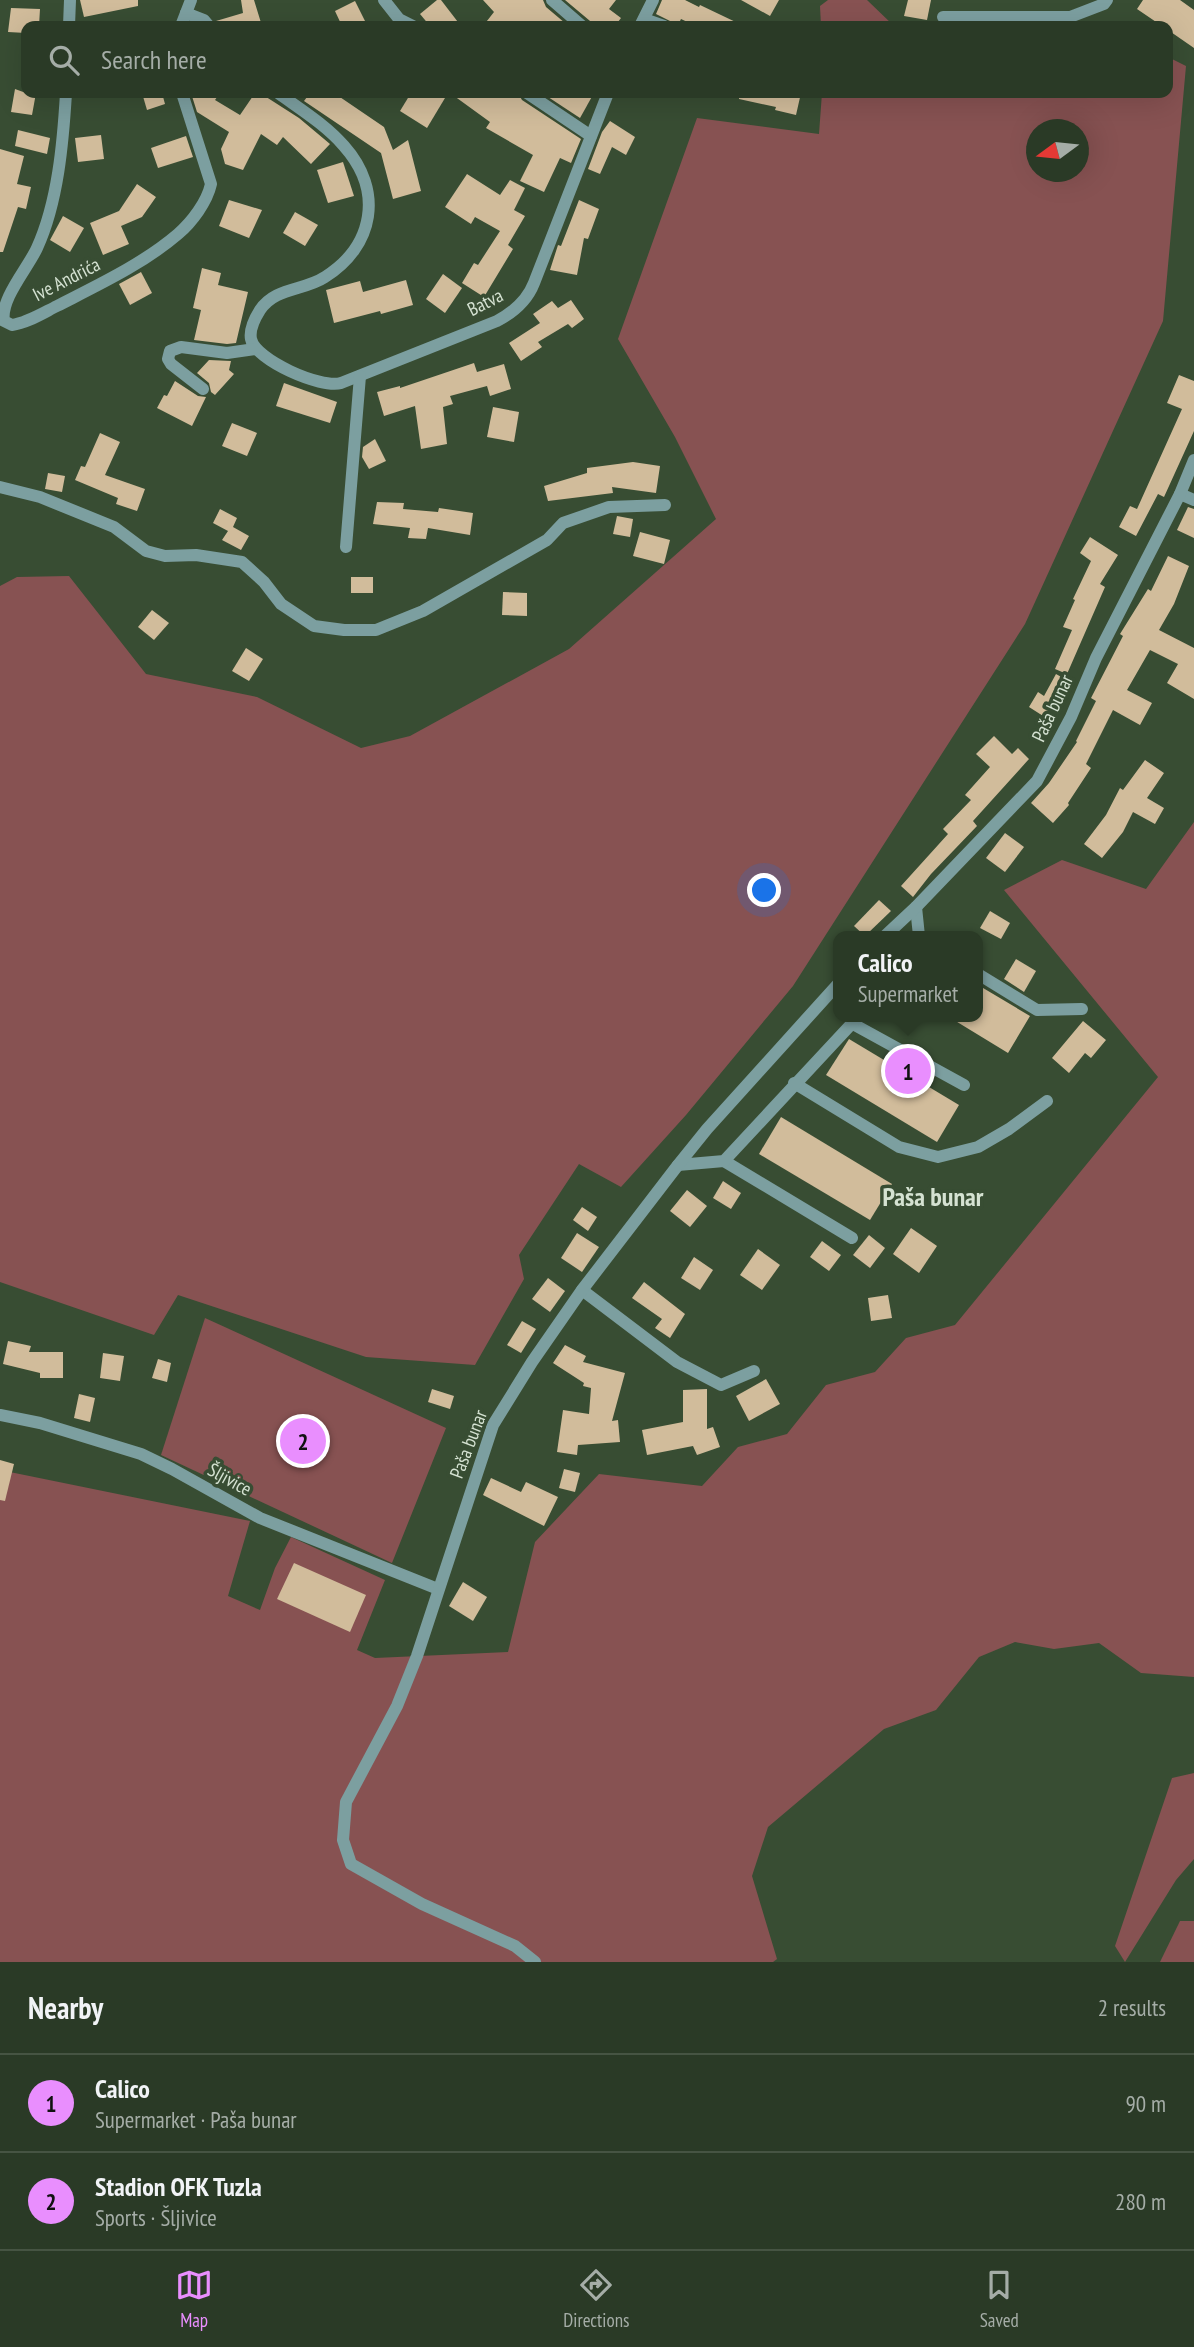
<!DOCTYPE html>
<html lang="en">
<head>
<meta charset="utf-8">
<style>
  body { margin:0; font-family:"PT Sans Narrow",sans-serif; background:#32412e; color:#f1f3f6 }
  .compass { position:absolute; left:1026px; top:119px; width:63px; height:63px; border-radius:50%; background:#2a3a26; box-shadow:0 7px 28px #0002; rotate:255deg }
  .you { position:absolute; left:765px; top:891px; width:24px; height:24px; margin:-18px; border:5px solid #fff; border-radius:50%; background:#1a73e8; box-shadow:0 0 0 10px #1a73e833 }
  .badge { display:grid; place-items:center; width:46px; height:46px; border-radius:50%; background:#e98efe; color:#111; font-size:23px; font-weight:700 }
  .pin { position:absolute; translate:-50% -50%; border:4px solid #fff; box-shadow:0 2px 7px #0006 }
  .popup { position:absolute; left:833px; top:931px; width:150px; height:91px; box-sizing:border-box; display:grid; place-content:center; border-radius:14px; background:#2a3a26; filter:drop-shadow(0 2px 5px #0005); font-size:23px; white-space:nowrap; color:#a5ada7 }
  .popup b { font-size:26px; color:#f1f3f6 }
  .popup::after { content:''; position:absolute; left:50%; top:100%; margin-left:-14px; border:14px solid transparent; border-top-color:#2a3a26 }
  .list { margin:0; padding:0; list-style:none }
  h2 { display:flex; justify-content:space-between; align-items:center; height:91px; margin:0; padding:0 28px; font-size:30px }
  h2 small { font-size:23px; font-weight:400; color:#a5ada7 }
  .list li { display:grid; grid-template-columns:46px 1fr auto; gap:21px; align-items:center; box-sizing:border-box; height:98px; padding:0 28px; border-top:2px solid #465443 }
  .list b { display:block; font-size:26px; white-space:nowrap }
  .list p { margin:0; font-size:23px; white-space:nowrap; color:#a5ada7 }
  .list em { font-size:23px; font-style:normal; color:#a5ada7 }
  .icon { flex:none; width:38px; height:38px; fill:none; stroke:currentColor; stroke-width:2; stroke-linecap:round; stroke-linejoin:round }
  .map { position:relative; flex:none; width:1194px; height:1962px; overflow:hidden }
  .search { position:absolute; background:#2a3a26; box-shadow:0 7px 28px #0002; left:21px; right:21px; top:21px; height:77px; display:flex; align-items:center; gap:18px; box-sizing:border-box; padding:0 24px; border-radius:14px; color:#a5ada7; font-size:26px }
  .sheet { height:287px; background:#2a3a26 }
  nav { display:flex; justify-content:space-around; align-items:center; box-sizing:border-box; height:98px; border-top:2px solid #465443; background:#2a3a26; font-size:19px; color:#a5ada7 }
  nav a { display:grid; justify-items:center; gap:4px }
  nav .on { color:#e98efe }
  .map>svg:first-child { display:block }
  .green { fill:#875252; fill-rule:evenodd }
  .building { fill:#d1bc9b }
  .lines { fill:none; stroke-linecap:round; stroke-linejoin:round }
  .minor { stroke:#7c9fa0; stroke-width:12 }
  .labels { text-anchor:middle; stroke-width:7; stroke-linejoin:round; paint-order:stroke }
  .street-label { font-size:19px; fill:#d5e2d2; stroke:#384d33 }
  .district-label { font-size:26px; font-weight:bold; fill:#d5e2d2; stroke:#384d33 }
</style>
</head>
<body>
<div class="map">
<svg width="1194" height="1962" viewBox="0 0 1194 1962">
  <rect width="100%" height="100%" fill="#384d33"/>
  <!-- green -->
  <g class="green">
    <polygon points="828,0 867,0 894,26 821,26 820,6"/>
    <path d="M1168,57l18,9 -23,255 -138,303 -232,362 -107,129 -65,72 -42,-23 -60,91 5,24 -49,86 -109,-8 -188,-62 -24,40 -154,-53v-696l17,-9 52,-1 77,98 111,23 104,51 49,-12 159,-87 147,-130 -41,-82 -57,-98 79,-221 122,16 3,-41h346zM1036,130h42v42h-42z"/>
    <polygon points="1194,822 1194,1677 1141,1673 1099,1643 1054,1649 1015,1642 979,1657 936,1710 884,1729 768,1827 752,1876 777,1959 773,1962 0,1962 0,1470 250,1521 228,1596 260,1610 275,1568 291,1537 385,1580 357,1650 375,1658 508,1652 535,1542 599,1474 702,1486 738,1447 787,1434 826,1385 875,1372 906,1338 955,1325 1158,1077 1004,890 1062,860 1146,889"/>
    <polygon points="205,1318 446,1428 392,1563 161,1455"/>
    <polygon points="1194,1773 1194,1859 1176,1880 1125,1962 1115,1946 1172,1778"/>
    <polygon points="1180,1921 1194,1921 1194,1962 1160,1962"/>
  </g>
  <!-- building -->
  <g class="building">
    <polygon points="80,0 138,0 138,6 84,17"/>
    <polygon points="241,0 254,0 262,26 218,26 216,21 243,13"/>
    <polygon points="437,0 441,0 461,26 430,26 420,14"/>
    <polygon points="483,0 543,0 546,7 565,23 563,26 483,26 494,12"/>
    <polygon points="565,0 616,0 609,9 621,18 615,26 596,26"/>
    <polygon points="685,0 699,7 700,5 744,26 696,26 681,19 678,25 656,14 662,0"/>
    <polygon points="741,0 779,0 770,16"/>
    <polygon points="908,0 931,0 927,20 904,16"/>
    <polygon points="1143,0 1180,0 1194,10 1194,48 1168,30 1168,26 1162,26 1137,9"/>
    <polygon points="355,1 365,21 353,26 342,26 335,11"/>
    <polygon points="11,8 40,9 39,26 26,26 26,33 8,32"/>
    <polygon points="15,89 26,93 36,93 32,115 11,112"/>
    <polygon points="142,93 162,93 165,104 147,110"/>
    <polygon points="191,93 220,93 215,100 240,115 255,93 260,93 299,118 330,144 311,164 283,137 277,145 261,134 243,170 225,164 221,149 229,132 197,112"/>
    <polygon points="310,93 334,93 384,127 393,150 408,140 421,191 393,199 381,153 304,101"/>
    <polygon points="411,93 448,93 427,128 400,111"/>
    <polygon points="450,93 518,93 522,100 581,139 571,163 560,158 544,192 520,181 533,155 486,128 490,122"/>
    <polygon points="542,93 594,93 580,118"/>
    <polygon points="739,93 801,93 796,115 775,110 776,107 739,99"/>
    <polygon points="610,121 635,137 626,155 612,147 600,174 588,169 602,132"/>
    <polygon points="18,130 50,138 47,154 15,146"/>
    <polygon points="101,135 104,159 78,162 75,138"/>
    <polygon points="186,136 193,157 158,168 151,148"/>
    <polygon points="0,149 24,156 17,184 31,187 26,209 18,207 3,252 0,252"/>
    <polygon points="343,162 354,196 328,203 317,170"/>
    <polygon points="467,174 500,195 510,180 525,188 514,210 525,216 508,245 513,249 484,297 462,283 474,263 478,265 500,231 475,217 471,224 445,207"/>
    <polygon points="137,184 156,197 142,217 121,226 129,244 103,255 90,223 119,211"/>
    <polygon points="229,200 262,210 249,238 219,226"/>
    <polygon points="579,200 599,209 588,239 584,238 577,275 550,270 558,245 561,246"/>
    <polygon points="295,212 318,225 305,246 283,233"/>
    <polygon points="63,216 84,228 70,252 50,240"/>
    <polygon points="202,268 221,273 218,285 248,292 236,343 227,344 194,340 201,310 193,308"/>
    <polygon points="141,272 152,293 130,305 119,284"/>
    <polygon points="443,274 462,288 445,313 426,299"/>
    <polygon points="406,280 413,305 381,314 380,311 334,323 326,290 360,281 363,292"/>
    <polygon points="571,300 584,319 572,328 568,324 538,342 542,347 521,361 509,343 540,323 533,314 552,301 558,308"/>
    <polygon points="209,360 231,361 229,370 234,374 215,395 211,392 209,383 197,373"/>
    <polygon points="474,363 477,372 504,364 511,389 490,396 487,386 450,396 453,404 443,407 447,444 421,449 415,406 384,416 377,392 400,386 400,388"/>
    <polygon points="1179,375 1194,381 1194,431 1164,497 1158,494 1136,536 1119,527 1130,506 1137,509 1182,409 1167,403"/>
    <polygon points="175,381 198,396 206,397 192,426 157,408 164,395 167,396"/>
    <polygon points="284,383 337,402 330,423 276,406"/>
    <polygon points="493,407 519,412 514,442 487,437"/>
    <polygon points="232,423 257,433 247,456 222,446"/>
    <polygon points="100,433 120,442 105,475 145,489 137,511 116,504 118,498 75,480 81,466 85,467"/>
    <polygon points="375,439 386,461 369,469 362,457 363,447"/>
    <polygon points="633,462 660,466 656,493 612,487 613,493 548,501 544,486 587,473 587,468"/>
    <polygon points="48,473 65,476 62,492 45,489"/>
    <polygon points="377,502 404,503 403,509 438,512 439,508 473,513 470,535 428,528 426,539 408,538 410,528 373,524"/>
    <polygon points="1188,507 1194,509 1194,538 1177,530"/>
    <polygon points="220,509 237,518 233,527 249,536 241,550 222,540 228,531 213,523"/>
    <polygon points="617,516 633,519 630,537 613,534"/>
    <polygon points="640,532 670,540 664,564 633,556"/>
    <polygon points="1090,537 1118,555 1100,584 1105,587 1067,674 1055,669 1072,630 1063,627 1075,600 1073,599 1091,561 1080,553"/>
    <polygon points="1168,556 1189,566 1174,604 1159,630 1194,648 1194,699 1167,683 1178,664 1150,650 1127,690 1152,703 1140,725 1113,710 1086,764 1091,768 1068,803 1069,805 1053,823 1031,803 1049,783 1077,742 1076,741 1096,701 1091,698 1123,636 1120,634 1148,589 1151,591"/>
    <rect x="351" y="577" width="22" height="16"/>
    <polygon points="503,592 527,593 527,616 502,615"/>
    <polygon points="152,610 169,623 154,640 138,627"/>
    <polygon points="246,648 263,659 249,681 232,671"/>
    <polygon points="1056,674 1072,683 1051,721 1029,707 1038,692 1044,696"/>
    <polygon points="994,736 1012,754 1018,748 1029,759 973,821 977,826 931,874 913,897 901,886 948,834 943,829 971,800 965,795 990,767 976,754"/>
    <polygon points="1145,760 1164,773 1147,798 1164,808 1155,824 1133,812 1123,832 1102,858 1084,844 1106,815 1120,788 1123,790"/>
    <polygon points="1005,833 1024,847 1005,872 986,858"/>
    <polygon points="879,900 891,911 865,936 854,926"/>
    <polygon points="990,911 1010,923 1001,939 980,928"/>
    <polygon points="1016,959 1036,971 1024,992 1004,979"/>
    <polygon points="978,985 1030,1016 1008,1053 949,1017 978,1017"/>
    <polygon points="1083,1021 1106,1040 1091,1058 1085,1053 1069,1073 1052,1058"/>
    <polygon points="849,1039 959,1105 937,1142 826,1075"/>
    <polygon points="781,1117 892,1184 870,1220 759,1154"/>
    <polygon points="723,1181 741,1193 731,1209 713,1198"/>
    <polygon points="687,1190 707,1206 690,1227 670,1211"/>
    <polygon points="582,1207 597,1217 588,1231 573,1220"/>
    <polygon points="911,1228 937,1246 919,1273 893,1254"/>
    <polygon points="577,1233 599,1247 582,1272 561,1258"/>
    <polygon points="869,1235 885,1248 870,1268 853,1255"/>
    <polygon points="822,1241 841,1255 829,1271 810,1257"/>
    <polygon points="758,1249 780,1265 762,1290 740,1275"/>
    <polygon points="694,1257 713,1270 700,1290 681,1278"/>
    <polygon points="548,1278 565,1291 550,1312 532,1299"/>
    <polygon points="644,1282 685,1314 670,1338 655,1328 662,1319 632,1298"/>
    <polygon points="888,1295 892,1318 871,1321 868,1298"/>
    <polygon points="522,1321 536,1329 521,1353 507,1345"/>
    <polygon points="8,1341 31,1346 29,1352 63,1352 63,1378 40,1378 40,1373 3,1364"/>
    <polygon points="565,1345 586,1356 583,1362 625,1373 612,1421 618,1420 620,1442 578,1445 577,1455 557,1452 563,1410 589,1414 591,1388 583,1386 584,1383 553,1363"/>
    <polygon points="103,1353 124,1356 120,1381 100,1378"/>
    <polygon points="158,1359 171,1363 167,1382 152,1378"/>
    <polygon points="766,1379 780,1404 749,1421 736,1396"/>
    <polygon points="432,1389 454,1396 450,1409 428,1402"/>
    <polygon points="707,1389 707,1429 713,1427 720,1447 697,1455 693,1446 647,1455 642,1430 683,1422 683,1390"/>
    <polygon points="79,1394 95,1398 90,1422 74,1418"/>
    <polygon points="0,1460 14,1464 5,1501 0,1500"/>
    <polygon points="564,1469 580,1473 575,1492 559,1488"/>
    <polygon points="491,1478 521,1492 526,1482 558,1497 544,1526 483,1495"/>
    <polygon points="294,1563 366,1595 350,1632 277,1599"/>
    <polygon points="463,1582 487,1597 473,1621 449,1606"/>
  </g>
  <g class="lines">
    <!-- minor -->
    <g class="minor">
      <polyline points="384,0 399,19 413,26"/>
      <polyline points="552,0 582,26"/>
      <polyline points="186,13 204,20 209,26"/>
      <polyline points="943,17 1070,17 1104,4 1107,0"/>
      <polyline points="644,19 664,26"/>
      <polyline points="69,26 70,0"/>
      <polyline points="181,26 191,0"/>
      <polyline points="640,26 653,0"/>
      <path d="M66,93c-3,50 -8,109 -29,155 -9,20 -37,51 -33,73l8,4c15,-2 31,-12 45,-19 41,-21 86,-42 121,-72 14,-12 29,-32 33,-50l-29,-91"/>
      <path d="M278,93c22,16 48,32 66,53 40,45 30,100 -19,131 -21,14 -50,10 -65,33 -5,8 -11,19 -9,29 4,21 70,50 90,44l156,-62c17,-9 30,-20 37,-38l74,-190"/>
      <polyline points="527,93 591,136"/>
      <polyline points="203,389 171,364 168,359 170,351 181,347 227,353 255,349"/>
      <polyline points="0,487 40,497 114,527 146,551 165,556 196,555 242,562 264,582 281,604 314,626 344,630 376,630 423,611 547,540 563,523 609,507 665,505"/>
      <polyline points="1180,494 1194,500"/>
      <polyline points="346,547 360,376"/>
      <polyline points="916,907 919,936"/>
      <polyline points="885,936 916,907 1037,781 1071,717 1096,658 1180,494 1194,460"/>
      <polyline points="978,974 1037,1010 1082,1009"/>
      <polyline points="853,1024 964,1085"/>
      <polyline points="794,1083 899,1147 938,1157 978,1147 1009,1129 1047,1101"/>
      <polyline points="724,1161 852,1238"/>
      <polyline points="678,1165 724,1161 858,1017"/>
      <polyline points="582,1290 677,1362 721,1385 754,1371"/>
      <polyline points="0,1415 40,1423 141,1454 172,1469 260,1518 438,1589"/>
      <polyline points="535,1962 515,1946 422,1904 351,1864 343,1840 346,1802 397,1706 417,1656 493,1425 532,1362 582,1290 678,1165 707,1129 838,984"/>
    </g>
  </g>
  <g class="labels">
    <!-- street labels -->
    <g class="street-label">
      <text transform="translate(66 279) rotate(-27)" y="7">Ive Andrića</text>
      <text transform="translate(485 302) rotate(-27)" y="7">Batva</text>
      <text transform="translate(1052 708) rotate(-65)" y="7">Paša bunar</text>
      <text transform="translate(468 1444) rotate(-69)" y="7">Paša bunar</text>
      <text transform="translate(230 1479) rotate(29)" y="7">Šljivice</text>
    </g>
    <!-- district labels -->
    <g class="district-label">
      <text x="933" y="1206">Paša bunar</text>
    </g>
  </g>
</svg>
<svg class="compass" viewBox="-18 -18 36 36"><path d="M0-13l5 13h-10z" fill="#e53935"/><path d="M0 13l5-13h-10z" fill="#a5ada7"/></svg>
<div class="you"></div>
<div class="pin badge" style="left:908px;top:1071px">1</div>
<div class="popup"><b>Calico</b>Supermarket</div>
<div class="pin badge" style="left:303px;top:1441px">2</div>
<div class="search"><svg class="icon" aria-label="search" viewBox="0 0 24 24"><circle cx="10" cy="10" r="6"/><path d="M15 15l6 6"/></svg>Search here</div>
</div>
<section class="sheet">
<h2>Nearby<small>2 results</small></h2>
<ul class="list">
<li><span class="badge">1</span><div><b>Calico</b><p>Supermarket · Paša bunar</p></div><em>90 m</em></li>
<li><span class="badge">2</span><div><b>Stadion OFK Tuzla</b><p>Sports · Šljivice</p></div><em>280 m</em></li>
</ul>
</section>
<nav>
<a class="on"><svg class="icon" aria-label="map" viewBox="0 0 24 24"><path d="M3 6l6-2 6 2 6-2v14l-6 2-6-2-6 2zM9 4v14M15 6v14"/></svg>Map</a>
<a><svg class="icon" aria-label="directions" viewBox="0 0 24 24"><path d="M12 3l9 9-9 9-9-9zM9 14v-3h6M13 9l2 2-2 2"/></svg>Directions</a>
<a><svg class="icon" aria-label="saved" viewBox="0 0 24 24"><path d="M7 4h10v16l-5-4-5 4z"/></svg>Saved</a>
</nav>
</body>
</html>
